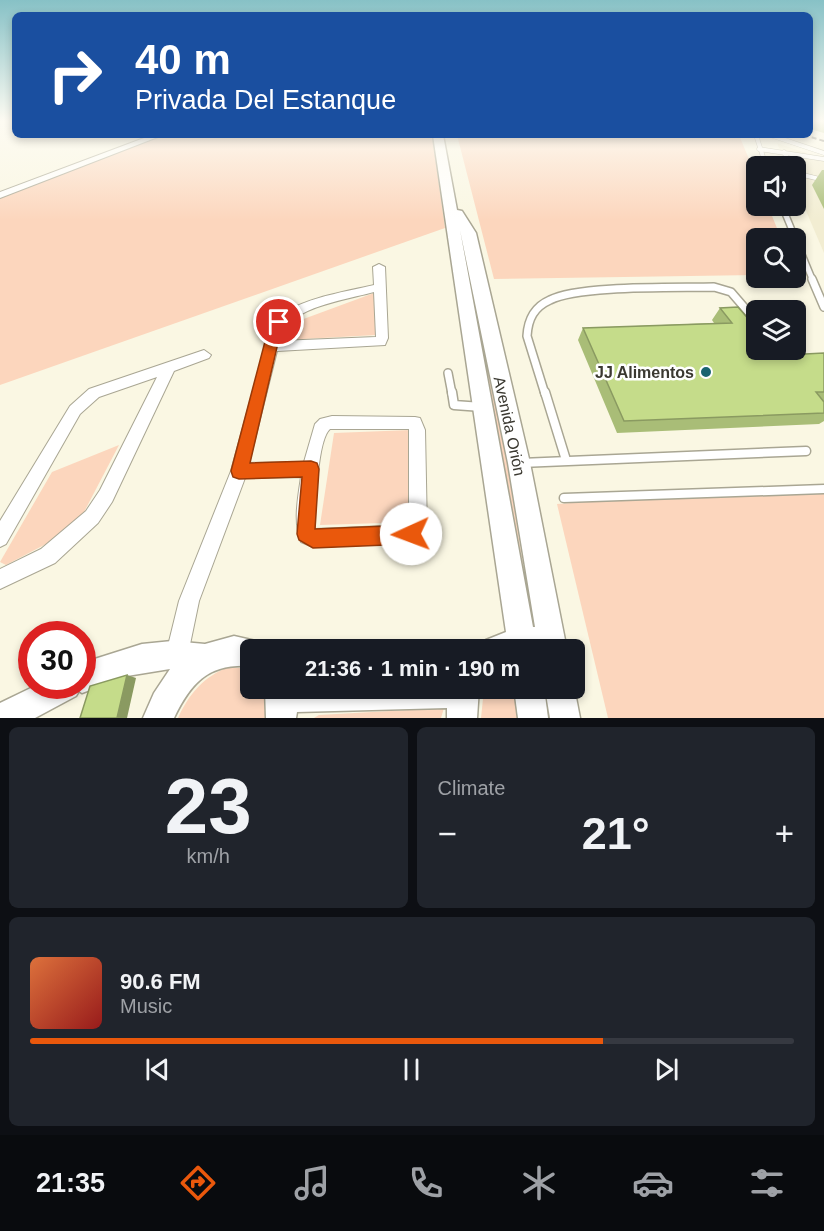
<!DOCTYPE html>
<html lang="en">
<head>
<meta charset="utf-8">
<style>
	:root { --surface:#171b24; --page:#20242c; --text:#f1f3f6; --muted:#9ea1a6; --line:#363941; --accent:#ea580c }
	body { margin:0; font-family:Helvetica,sans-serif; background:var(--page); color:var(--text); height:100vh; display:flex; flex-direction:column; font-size:22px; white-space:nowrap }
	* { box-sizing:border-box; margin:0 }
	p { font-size:20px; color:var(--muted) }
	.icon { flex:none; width:33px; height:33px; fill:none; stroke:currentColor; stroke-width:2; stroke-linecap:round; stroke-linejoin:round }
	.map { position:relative; height:718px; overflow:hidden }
	.side { display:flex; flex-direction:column; gap:9px; padding:9px; background:#0d0f14; flex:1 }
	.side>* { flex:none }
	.hud { position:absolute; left:12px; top:12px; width:801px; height:126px; border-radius:9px; box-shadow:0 3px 9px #0003; background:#1a4fa0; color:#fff; overflow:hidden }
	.controls { position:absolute; left:746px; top:156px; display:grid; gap:12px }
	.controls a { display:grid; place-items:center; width:60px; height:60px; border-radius:9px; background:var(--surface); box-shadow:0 3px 9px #0003; font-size:30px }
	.speed { position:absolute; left:18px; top:621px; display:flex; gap:12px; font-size:30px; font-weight:700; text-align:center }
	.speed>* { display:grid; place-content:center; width:78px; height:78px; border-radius:50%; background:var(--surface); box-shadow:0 3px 9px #0003; line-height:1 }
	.speed .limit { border:9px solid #d22; background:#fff; color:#111 }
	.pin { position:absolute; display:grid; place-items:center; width:51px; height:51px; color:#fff; margin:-26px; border:3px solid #fff; border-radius:50%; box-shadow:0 2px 6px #0007 }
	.me { position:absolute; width:66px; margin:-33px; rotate:268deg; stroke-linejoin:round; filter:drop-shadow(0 0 4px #0008) }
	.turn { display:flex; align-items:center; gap:21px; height:126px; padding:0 24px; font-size:27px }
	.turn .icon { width:78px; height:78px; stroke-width:2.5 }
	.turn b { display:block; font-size:42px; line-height:51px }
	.big { font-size:45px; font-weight:700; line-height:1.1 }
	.side .widget { flex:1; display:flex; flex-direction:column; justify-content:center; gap:9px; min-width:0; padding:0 21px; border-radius:9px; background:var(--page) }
	.side .dial { align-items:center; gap:0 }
	.dial b { font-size:78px; line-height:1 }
	.song { display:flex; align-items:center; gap:18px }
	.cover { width:72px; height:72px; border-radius:9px; background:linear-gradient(135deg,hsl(20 70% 55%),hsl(0 70% 35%)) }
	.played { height:6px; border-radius:3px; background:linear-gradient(90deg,var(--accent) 75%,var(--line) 75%) }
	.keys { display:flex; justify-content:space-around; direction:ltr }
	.heat { display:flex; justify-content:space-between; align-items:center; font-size:33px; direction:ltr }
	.side .tiles { flex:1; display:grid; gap:9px; grid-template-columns:1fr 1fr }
	.widget:last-child { grid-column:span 2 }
	.trip { position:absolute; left:240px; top:639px; width:345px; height:60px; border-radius:9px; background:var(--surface); box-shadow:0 3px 9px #0003; font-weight:700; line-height:60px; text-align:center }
	.menu { display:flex; height:96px; justify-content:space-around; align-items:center; background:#090b0e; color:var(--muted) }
	.menu .icon { width:42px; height:42px }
	.menu .on { color:var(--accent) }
	.menu b { font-size:27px; color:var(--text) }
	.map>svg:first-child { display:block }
	.built { fill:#f2edd2 }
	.green { fill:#fcd6bd }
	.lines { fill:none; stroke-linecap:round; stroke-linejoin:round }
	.service-far3-casing { stroke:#a9a693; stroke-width:5 }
	.service-far2-casing { stroke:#a9a693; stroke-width:8 }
	.service-far1-casing { stroke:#a9a693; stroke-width:10 }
	.service-casing { stroke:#a9a693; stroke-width:11 }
	.minor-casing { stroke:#a9a693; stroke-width:2 }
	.tertiary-casing { stroke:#a9a693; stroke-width:3 }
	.service-far3 { stroke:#fff; stroke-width:4 }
	.service-far2 { stroke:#fff; stroke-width:5 }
	.service-far1 { stroke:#fff; stroke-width:7 }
	.service { stroke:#fff; stroke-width:8 }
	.minor { fill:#fff; fill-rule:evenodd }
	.tertiary { fill:#fff; fill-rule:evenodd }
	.rail { stroke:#5c5a50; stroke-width:2; stroke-dasharray:5 3; stroke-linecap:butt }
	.wall { fill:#a9bd77 }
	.shaded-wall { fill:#8a9a61 }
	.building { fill:#c5dc8a; stroke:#8a9a61; stroke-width:1.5 }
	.route { fill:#ea580c; stroke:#983908; stroke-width:1.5 }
	.poi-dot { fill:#196470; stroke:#fff; stroke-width:2 }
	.labels { text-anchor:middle; stroke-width:5; stroke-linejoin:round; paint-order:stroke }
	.poi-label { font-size:16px; font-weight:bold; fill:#3b3931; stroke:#fff; text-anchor:end }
	.street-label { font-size:16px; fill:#3b3931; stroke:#fff }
</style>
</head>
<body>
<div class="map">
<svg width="824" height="718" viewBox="0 0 824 718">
	<rect width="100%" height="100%" fill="#faf7e3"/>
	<!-- built -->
	<polygon class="built" points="777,143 824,159 824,253 795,185 795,166 787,166"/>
	<!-- green -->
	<g class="green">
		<polygon points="166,135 432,135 445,228 0,385 0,194"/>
		<polygon points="457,135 739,135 756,176 756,206 768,206 781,238 756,238 756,275 494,279"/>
		<polygon points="459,230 464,232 498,403 533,629"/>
		<polygon points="374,293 376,335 286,340 290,324"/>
		<polygon points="411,430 414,522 320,525 334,433"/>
		<polygon points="119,445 83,514 46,544 6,565 0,562 52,472"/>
		<polygon points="824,485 824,718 608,718 557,504"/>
		<path d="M229,667L250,669V688L270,689L275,718H178C189,694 204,676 229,667Z"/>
		<polygon points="484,689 521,689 526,718 481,718"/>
		<polygon points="444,708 441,718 314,718 319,715"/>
	</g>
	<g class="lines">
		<!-- service-far3 casing -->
		<g class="service-far3-casing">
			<g id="service-far3">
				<polyline points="756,135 766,166"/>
				<polyline points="770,135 824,153"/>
				<polyline points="759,149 824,159"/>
				<polyline points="784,152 791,166"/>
				<polyline points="795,173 824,180"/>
			</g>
		</g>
		<!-- service-far2 casing -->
		<g class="service-far2-casing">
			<polyline id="service-far2" points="782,206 813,281"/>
		</g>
		<!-- service-far1 casing -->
		<g class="service-far1-casing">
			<g id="service-far1">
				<polyline points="812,279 824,307"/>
				<polyline points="448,373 452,394"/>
				<path d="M545,394L527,336C528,319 534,307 550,300C578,285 677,288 714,287L731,292L756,321"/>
			</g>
		</g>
		<!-- service casing -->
		<g class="service-casing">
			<g id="service">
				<polyline points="452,392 454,405 482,407"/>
				<polyline points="545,392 566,460"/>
				<polyline points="521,463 806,451"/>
				<polyline points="564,498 824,489"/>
			</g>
		</g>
		<!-- minor casing -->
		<g class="minor-casing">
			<g id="minor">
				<polygon points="152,135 163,135 0,198 0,192"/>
				<path d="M379,264L385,267L388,338L385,345L277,351L249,463L304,462L315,424L320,419L332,416L415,417L420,418L425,430L427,531L424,537L411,543L313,547L301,542C293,523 298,497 301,477L245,478L199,601L188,654L185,662L177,665L169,662L166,654L179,601L231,471L271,325C288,300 345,292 374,285L373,267ZM374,292L376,337L279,341L283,327C306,305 344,300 374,292ZM330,429H409V525L315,529C315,510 317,440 330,429Z"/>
				<polygon points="204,350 211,355 209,358 174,371 112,502 98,523 55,563 0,589 0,569 41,549 86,511 100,490 157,377 99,397 80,414 6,544 0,547 0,521 70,406 89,389"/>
			</g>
		</g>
		<!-- tertiary casing -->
		<g class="tertiary-casing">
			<g id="tertiary">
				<path d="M433,135H443L457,210L462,211L476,233L530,463L567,650H482L486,640L506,632ZM460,230L508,463L535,627H533Z"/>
				<path d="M234,636L260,642L263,650H250V666C209,664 192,681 174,718H143L154,693L170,669L127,676L82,693L79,691L76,696L35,718H0V703L35,686H82V663L142,644L172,641L205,644Z"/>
				<polygon points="265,688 479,688 477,718 447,718 447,708 297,712 296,718 266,718"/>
				<polygon points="514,688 544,688 548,718 518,718"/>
				<polygon points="545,688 574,687 580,718 550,718"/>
			</g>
		</g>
		<!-- service-far3 -->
		<use href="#service-far3" class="service-far3"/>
		<!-- service-far2 -->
		<use href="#service-far2" class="service-far2"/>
		<!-- service-far1 -->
		<use href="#service-far1" class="service-far1"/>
		<!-- service -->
		<use href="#service" class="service"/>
		<!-- minor -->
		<use href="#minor" class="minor"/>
		<!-- tertiary -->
		<use href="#tertiary" class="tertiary"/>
		<!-- rail -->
		<polyline class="rail" points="804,135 824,141"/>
	</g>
	<!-- wall -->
	<g class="wall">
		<polygon points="810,120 824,120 824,133 810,129"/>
		<polygon points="822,170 824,170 824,209 812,185"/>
		<polygon points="720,308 751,322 786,355 824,353 824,421 819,424 617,433 578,340 583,328 714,323 712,320"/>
	</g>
	<!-- shaded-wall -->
	<polygon class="shaded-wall" points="127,675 136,678 127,718 117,718"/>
	<!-- building -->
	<g class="building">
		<polygon points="738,307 751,322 756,322 756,350 781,350 786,355 824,353 824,392 816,392 824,402 824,413 624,421 583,328 732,323 720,308"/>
		<polygon points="127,675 117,718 80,718 90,686"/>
	</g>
	<!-- sky -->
	<linearGradient id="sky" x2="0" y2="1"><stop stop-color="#87c1c6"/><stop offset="0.55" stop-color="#fdfbf2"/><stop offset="1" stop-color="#fdfbf2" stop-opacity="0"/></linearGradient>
	<rect width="824" height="220" fill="url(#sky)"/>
	<!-- route -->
	<polygon class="route" points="279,318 285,322 281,330 250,463 311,461 317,463 319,469 315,529 411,525 418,528 420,534 418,541 411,544 313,548 299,540 297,534 302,477 239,479 233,477 231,471 268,330 274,319"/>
	<!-- markers -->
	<circle class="poi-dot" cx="706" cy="372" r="6"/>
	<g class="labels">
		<!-- poi labels -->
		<g class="poi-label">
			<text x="694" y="378">JJ Alimentos</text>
		</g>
		<!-- street labels -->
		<g class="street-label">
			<text transform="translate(510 426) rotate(78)" y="6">Avenida Orión</text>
		</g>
	</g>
</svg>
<div class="controls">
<a><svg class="icon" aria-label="sound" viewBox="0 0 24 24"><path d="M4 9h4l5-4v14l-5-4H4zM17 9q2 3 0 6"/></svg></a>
<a><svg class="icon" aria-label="search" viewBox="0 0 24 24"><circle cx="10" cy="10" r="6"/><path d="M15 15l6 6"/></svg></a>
<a><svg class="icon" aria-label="layers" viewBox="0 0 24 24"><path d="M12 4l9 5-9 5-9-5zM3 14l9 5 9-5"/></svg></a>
</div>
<div class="speed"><div class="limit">30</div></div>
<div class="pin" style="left:279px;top:322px;background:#d93025"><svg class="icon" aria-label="arrive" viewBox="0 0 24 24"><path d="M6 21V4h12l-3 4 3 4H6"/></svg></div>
<svg class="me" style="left:411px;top:534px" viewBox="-20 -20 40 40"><circle r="19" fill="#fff"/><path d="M0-13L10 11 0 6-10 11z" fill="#ea580c"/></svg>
<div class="trip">21:36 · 1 min · 190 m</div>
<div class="hud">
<div class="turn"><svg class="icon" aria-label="right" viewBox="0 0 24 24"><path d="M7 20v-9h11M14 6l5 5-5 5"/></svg><div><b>40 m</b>Privada Del Estanque</div></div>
</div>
</div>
<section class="side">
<div class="tiles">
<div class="widget dial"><b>23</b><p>km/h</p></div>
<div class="widget"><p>Climate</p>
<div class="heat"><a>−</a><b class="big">21°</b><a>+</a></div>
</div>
<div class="widget">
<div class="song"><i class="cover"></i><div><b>90.6 FM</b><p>Music</p></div></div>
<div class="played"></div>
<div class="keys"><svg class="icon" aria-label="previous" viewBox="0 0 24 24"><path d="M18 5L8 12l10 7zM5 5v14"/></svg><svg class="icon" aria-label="pause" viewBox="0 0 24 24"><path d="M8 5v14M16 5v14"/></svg><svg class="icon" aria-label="next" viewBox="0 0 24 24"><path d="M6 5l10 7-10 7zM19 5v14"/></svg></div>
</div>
</div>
</section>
<nav class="menu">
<b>21:35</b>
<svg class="icon on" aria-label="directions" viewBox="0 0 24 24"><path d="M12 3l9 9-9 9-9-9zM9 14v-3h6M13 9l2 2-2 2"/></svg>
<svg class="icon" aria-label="music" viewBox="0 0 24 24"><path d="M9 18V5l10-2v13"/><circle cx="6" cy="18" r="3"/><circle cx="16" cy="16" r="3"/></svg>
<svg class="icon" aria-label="phone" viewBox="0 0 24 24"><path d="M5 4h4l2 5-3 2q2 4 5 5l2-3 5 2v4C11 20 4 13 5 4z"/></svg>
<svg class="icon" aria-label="climate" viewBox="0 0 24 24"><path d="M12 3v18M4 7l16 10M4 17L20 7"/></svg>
<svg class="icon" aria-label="car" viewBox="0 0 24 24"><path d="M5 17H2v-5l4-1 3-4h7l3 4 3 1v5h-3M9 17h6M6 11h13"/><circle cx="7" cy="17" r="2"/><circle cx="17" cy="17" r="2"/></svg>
<svg class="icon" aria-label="filters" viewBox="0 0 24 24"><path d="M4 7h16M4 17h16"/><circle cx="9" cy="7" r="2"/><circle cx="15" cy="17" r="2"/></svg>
</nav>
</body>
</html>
